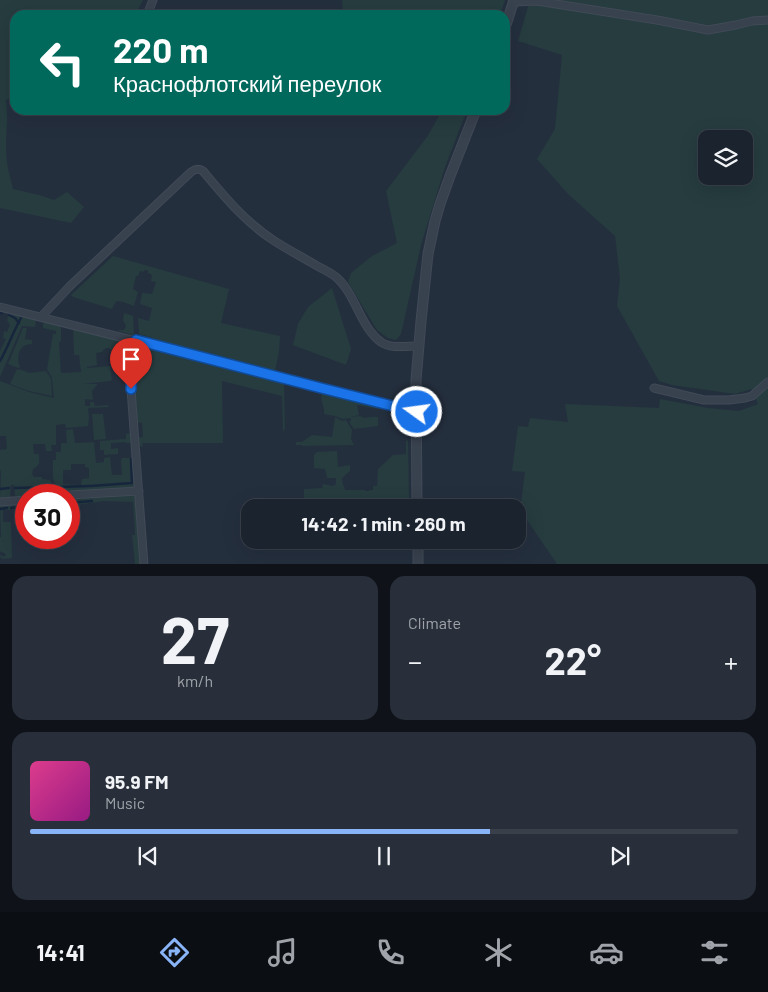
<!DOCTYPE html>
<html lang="en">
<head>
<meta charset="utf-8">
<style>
	:root { --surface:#1b232e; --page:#282f3a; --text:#f1f3f6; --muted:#a0a4aa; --line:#39404a; --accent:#8ab4f8 }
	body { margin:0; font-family:Barlow,sans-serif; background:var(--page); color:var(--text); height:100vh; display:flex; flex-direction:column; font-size:19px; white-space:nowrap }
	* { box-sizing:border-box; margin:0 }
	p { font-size:16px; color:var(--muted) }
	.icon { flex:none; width:28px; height:28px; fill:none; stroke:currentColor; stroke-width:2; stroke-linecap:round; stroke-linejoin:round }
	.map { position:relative; height:564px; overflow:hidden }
	.details { display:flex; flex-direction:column; gap:12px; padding:12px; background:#0f1319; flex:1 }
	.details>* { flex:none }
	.banner { position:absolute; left:10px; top:10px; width:500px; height:105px; border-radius:15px; box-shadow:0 5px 20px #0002,0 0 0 1px var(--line); background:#00695c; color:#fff; overflow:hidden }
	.controls { position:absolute; left:698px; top:130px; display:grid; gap:10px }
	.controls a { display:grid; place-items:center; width:55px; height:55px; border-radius:10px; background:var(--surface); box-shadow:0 5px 20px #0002,0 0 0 1px var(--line); font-size:25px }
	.speed { position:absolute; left:15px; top:484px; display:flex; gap:10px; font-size:25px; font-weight:700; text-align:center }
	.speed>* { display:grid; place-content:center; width:65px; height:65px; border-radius:50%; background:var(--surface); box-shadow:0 5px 20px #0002,0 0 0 1px var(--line); line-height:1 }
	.speed .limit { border:8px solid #d22; background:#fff; color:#111 }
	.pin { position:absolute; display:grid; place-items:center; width:42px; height:42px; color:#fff; margin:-51px -21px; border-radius:50% 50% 50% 0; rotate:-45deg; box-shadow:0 0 5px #0007 }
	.pin .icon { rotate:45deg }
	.me { position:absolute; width:55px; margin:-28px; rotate:284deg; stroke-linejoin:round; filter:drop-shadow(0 0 4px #0008) }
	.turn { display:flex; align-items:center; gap:18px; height:105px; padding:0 20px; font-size:22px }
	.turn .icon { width:65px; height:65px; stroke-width:2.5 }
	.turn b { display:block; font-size:35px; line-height:42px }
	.big { font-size:38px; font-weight:700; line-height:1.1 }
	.details .tile { flex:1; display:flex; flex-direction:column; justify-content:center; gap:8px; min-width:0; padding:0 18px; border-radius:15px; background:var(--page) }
	.details .dial { align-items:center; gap:0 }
	.dial b { font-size:65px; line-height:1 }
	.song { display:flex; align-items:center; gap:15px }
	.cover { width:60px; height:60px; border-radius:8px; background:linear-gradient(135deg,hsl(330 70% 55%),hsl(310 70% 35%)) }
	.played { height:5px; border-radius:2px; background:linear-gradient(90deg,var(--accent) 65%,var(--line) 65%) }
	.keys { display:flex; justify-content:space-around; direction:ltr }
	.heat { display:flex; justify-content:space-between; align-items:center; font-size:28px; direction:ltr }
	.details .tiles { flex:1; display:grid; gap:12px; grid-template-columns:1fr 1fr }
	.tile:last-child { grid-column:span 2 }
	.trip { position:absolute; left:241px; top:499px; width:285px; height:50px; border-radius:15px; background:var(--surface); box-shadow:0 5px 20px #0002,0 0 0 1px var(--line); font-weight:700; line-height:50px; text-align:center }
	.tabs { display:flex; height:80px; justify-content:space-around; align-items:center; background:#0b0e12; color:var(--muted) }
	.tabs .icon { width:35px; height:35px }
	.tabs .selected { color:var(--accent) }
	.tabs b { font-size:22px; color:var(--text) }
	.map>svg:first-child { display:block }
	.green { fill:#263c3f; fill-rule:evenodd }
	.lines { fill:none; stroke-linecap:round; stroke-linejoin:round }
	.stream { stroke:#17263c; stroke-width:2.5 }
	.minor-casing { stroke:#414a57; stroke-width:9 }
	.tertiary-casing { stroke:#414a57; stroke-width:11 }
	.minor { stroke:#38414e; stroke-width:7 }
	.tertiary { stroke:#38414e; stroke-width:9 }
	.route-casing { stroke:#114b97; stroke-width:12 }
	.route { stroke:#1a73e8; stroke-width:9 }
</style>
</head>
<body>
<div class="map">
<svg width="768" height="565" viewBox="0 0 768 565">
	<rect width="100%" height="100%" fill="#242f3e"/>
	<!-- green -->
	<g class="green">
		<path d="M0,0H143L135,15H15V95L6,100C9,120 4,141 7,162C8,171 11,180 13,189L39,195L54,200L67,192L84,207L71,223L0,208Z"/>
		<polygon points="342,0 505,0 500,15 343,15"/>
		<path d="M530,0H768V564H557L520,510L525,472L512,471L518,426L528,427L530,418L568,422L565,404L659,408L660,399L708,408L739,411L758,404L752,389L735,394L672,385L659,381L617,306L620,279L615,236L568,194L537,159L555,129L562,55L518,41ZM706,139H744V176H706Z"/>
		<polygon points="434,110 467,110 445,167 421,245 401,334 396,340 388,338 377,330 348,282 351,273 372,256 397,243 386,191 427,137 439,116"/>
		<polygon points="113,256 229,289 221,323 280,336 279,351 275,371 182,349 150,337 139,334 138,318 149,321 152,308 140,304 142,293 152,294 156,282 151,281 152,275 148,273 148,270 145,270 143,272 140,271 138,276 136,276 133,289 138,292 134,306 123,302 117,301 115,303 112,309 73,297 71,295"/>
		<polygon points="332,288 351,349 346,365 293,345 298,324 308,307"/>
		<polygon points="9,313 34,319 36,321 35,327 22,326 0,377 0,351 6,339 3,338 4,331 7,332 10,325 7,320"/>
		<polygon points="124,313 133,316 134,334 132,335 119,331 119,330 124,330 126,326 123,320"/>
		<path d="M45,322L61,325V341L59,342L61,373L81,372L79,355H74L73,328L126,341C132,346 130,355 130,363L128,365L116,364L115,352H112C111,348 108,347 104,349L102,352L96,353L97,365L87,367V368L110,366L112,380L110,381L84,384H97V385L92,391L93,400L85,399V406H90V402H94L95,406L108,405L109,407L88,408L89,418L88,426L66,428L65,424L56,425V445H51L52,451H46L45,444H33L34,454H39C39,462 41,465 33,469L32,474L34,477H42V479L50,480C52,483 53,490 51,493L45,495H26V496L18,497L15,495L14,485H11L10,497L0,498L1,472L0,469V450L7,449L6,436H0V381L29,392L54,398L52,378L47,369L53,334H56V331L43,328V324Z"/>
		<path d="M23,328H27L25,339L32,340V344C19,344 16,356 20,367L18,368L8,364Z"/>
		<polygon points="142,349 150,349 283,381 284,384 285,429 283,432 282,396 222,381 223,443 142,443 143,447 138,445 138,438 143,437 142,423 136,422 134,389 135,360 138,352"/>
		<polygon points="17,369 22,370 29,373 46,371 51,379 52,396 29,391 10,384"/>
		<path d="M322,392L378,405V409L357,405L359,415L351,417L360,416L364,418L371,417H378V426L354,429L349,422L351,421V418L343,419L335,416L324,414C325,406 319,400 322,392Z"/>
		<polygon points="92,414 103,414 106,439 94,440"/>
		<polygon points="335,417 342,421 346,420 352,430 351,439 354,445 302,446 302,445 296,445 296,442 302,442 312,435 332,437"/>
		<path d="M73,429L75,443L94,442L96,463L104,462V458L110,457L112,475H122L121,461L122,458H134L135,486L130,489L60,494L58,493L53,478V460H56V452H61V443H67L66,430ZM71,464H85V467L89,468V478L82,479L81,485L63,484V470H71Z"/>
		<polygon points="131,433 131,441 130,443 126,443 126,442 111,443 111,449 118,448 118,454 104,455 104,450 100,450 100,441 126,439 126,434"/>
		<polygon points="408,440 409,499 304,500 304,489 322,488 323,484 333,486 336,484 336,478 327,478 325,469 314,468 314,455 317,452 337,451 338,467 350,465 350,471 342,478 343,485 344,486 345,490 365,490 365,491 369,491 370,490 373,490 373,486 377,486 378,469 393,455 406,454 406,441"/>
		<polygon points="133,495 136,497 142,564 135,564 132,535 135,535 133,502 104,501 69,506 69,498"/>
		<polygon points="26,503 26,509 3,510 3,522 11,522 12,558 3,559 0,557 0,555 4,557 6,554 0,551 0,537 1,537 0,505"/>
	</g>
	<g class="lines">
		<!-- stream -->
		<g class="stream">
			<polyline points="0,313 2,313"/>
			<polyline points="9,315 15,318 19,323"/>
			<path d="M0,361C8,347 13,332 21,318"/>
			<polyline points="91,486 132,483 131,459"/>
			<polyline points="56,487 90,486"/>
			<polyline points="15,488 51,487"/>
			<polyline points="0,489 9,488"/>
			<polyline points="69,503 92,501"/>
			<polyline points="21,507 26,507"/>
			<polyline points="11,508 19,507"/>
			<polyline points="0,509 7,508"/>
		</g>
		<!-- minor casing -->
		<g class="minor-casing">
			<g id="minor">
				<polyline points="514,2 537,1 657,20 708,30 736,25 752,21 768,20"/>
				<polyline points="147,15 153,0"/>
				<polyline points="22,111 26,110"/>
				<polyline points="0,307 288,379 321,389 417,412"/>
				<path d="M41,317L70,286L191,172C195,169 198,168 203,171C224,196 245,222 273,240C288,250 304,258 319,267C325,270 331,273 336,277C356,294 360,327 381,342C390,349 407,346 418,346"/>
				<polyline points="136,340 133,353 131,389 144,565"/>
				<polyline points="654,388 704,400 729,400 745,398 752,396 768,382"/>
				<polyline points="69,495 139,491"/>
				<polyline points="0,502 26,500"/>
			</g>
		</g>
		<!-- tertiary casing -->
		<g class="tertiary-casing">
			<g id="tertiary">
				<polyline points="505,28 514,0"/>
				<polyline points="417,508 416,380 421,321 428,254 435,221 440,204 450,176 476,110"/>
				<polyline points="418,540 418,565"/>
			</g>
		</g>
		<!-- minor -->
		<use href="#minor" class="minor"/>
		<!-- tertiary -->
		<use href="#tertiary" class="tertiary"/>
	</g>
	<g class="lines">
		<!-- route casing -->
		<g class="route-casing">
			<polyline id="route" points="131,389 133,353 136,340 321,388 417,412"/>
		</g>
		<!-- route -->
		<use href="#route" class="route"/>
	</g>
</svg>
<div class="controls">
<a><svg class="icon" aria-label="layers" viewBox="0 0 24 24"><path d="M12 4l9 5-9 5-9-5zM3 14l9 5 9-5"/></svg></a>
</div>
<div class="speed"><div class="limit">30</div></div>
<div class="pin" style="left:131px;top:389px;background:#d93025"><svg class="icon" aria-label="arrive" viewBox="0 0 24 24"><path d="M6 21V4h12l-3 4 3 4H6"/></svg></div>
<svg class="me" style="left:417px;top:412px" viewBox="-20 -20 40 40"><circle r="17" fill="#1a73e8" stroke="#fff" stroke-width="3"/><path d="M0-11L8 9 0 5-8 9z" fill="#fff"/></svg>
<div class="trip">14:42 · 1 min · 260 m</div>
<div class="banner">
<div class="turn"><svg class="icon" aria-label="left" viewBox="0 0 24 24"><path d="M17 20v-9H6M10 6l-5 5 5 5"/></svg><div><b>220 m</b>Краснофлотский переулок</div></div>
</div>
</div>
<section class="details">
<div class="tiles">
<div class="tile dial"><b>27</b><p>km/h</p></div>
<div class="tile"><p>Climate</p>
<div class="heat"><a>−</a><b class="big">22°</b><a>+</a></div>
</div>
<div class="tile">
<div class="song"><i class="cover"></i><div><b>95.9 FM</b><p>Music</p></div></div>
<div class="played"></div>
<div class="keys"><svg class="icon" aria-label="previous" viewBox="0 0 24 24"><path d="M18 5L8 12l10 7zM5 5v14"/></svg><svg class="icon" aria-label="pause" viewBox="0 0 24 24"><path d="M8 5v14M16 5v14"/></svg><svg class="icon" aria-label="next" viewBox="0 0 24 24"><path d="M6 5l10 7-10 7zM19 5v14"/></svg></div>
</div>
</div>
</section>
<nav class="tabs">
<b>14:41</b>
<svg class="icon selected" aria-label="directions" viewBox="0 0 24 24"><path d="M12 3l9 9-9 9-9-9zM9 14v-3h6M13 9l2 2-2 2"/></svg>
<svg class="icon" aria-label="music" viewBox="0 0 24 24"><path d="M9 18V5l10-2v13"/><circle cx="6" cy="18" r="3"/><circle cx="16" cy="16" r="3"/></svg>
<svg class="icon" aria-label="phone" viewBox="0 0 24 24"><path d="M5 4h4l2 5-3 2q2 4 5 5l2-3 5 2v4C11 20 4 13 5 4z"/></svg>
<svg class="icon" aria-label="climate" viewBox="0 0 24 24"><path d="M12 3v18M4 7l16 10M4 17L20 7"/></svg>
<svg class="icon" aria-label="car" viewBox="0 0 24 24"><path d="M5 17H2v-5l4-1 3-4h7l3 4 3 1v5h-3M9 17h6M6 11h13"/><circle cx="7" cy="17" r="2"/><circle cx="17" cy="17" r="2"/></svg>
<svg class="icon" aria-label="filters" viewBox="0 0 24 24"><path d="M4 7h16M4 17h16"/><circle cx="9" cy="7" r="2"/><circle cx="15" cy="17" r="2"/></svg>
</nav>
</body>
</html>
